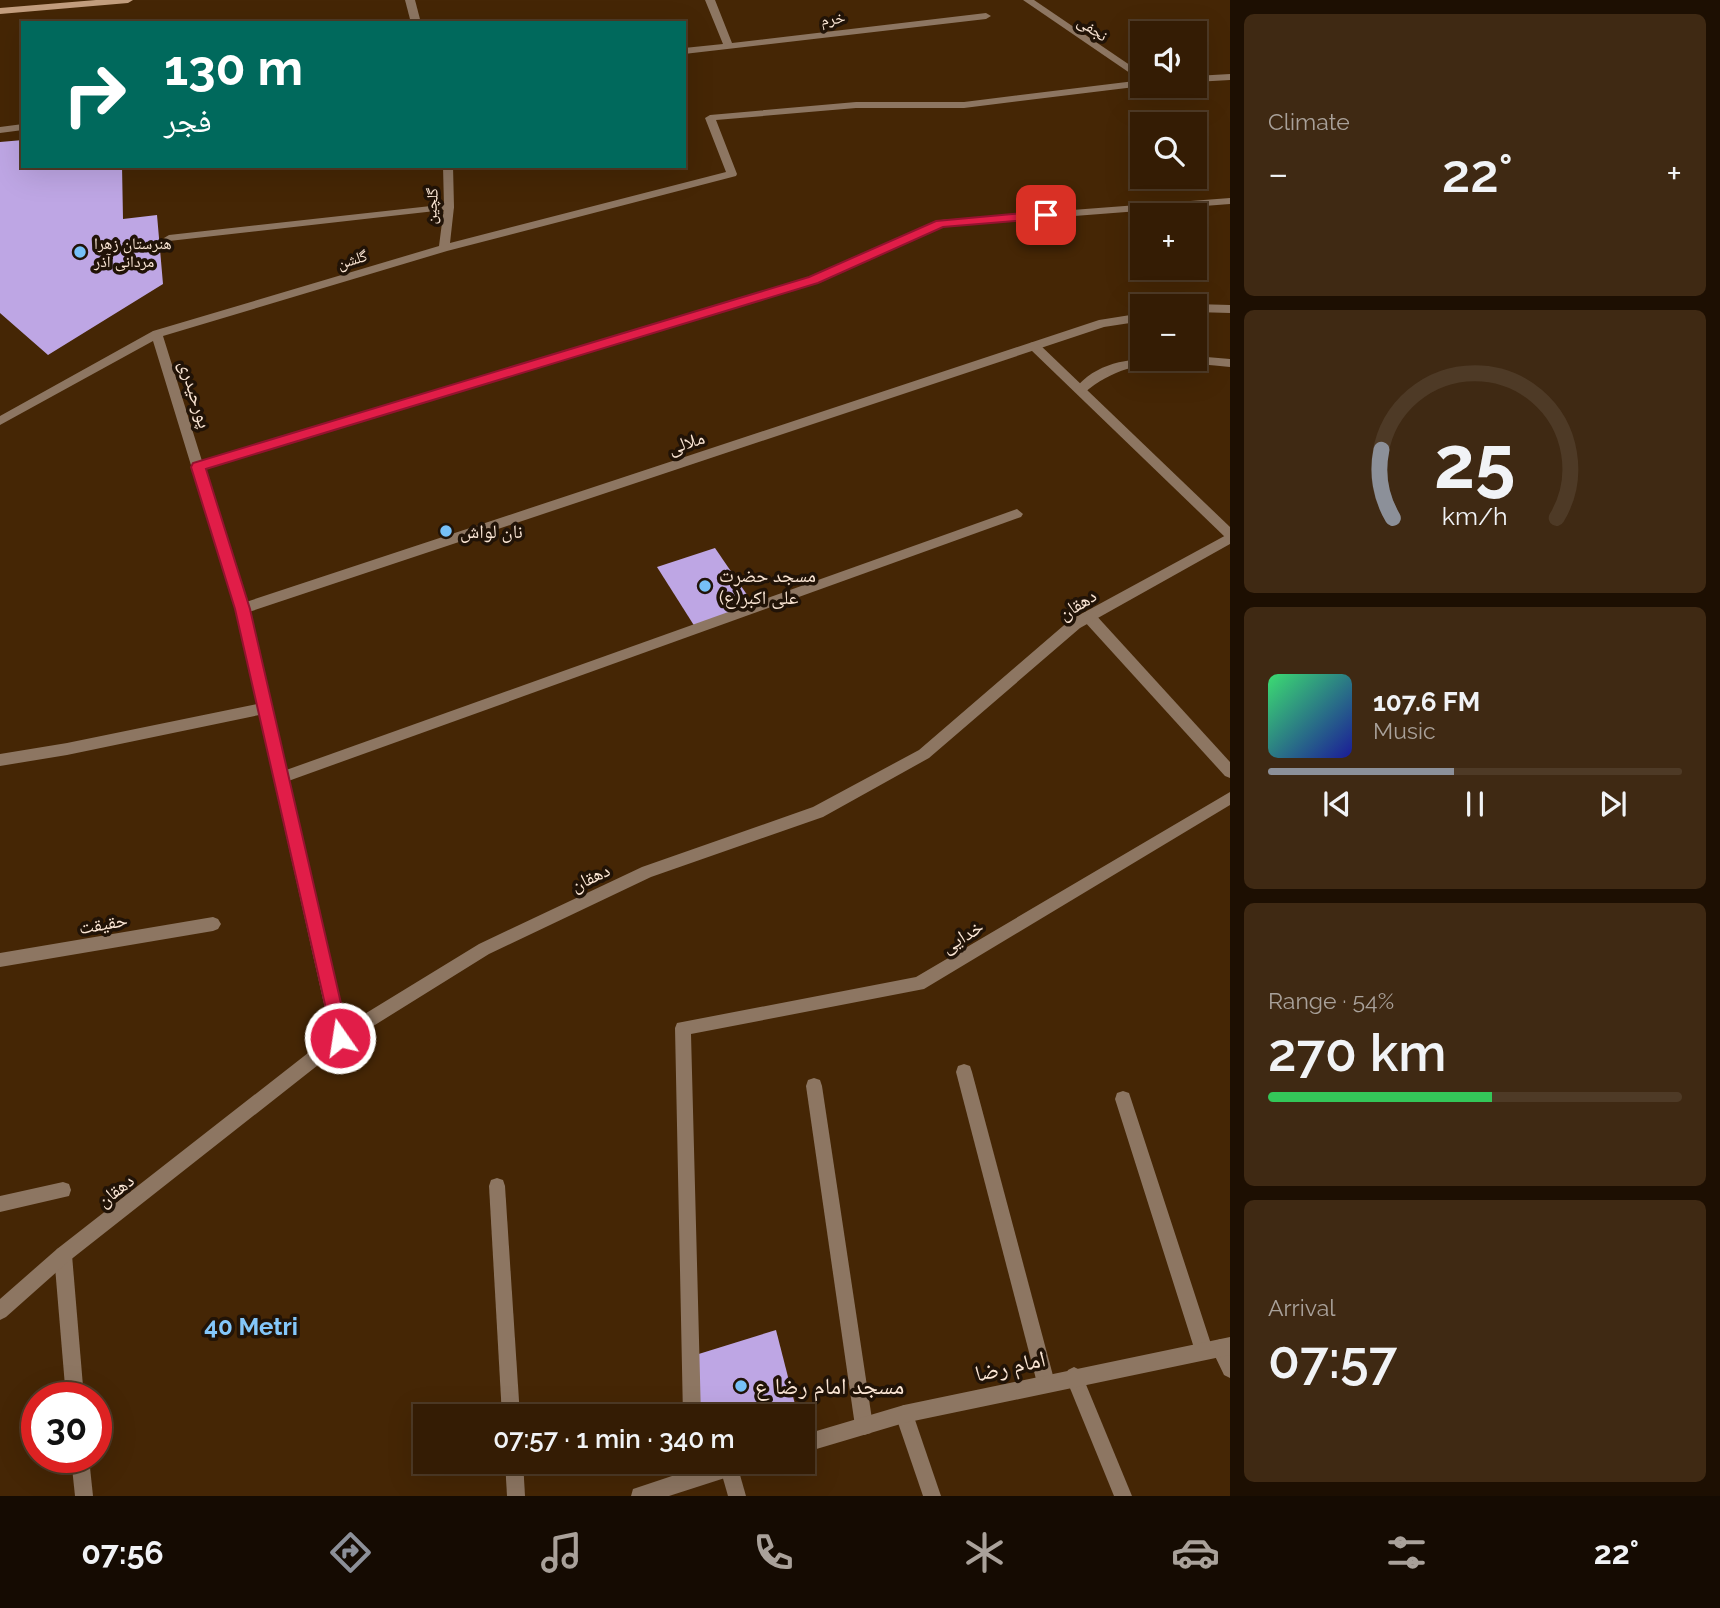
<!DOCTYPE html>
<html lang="en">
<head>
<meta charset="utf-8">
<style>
	:root { --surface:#341c04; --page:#3f2913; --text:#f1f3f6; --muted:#a9a19a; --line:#4e3a26; --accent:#8c9099 }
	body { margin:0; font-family:Raleway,"Noto Naskh Arabic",sans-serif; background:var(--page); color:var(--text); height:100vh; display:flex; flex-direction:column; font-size:26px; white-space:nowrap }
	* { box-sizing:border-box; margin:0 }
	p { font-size:23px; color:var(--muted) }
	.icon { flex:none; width:38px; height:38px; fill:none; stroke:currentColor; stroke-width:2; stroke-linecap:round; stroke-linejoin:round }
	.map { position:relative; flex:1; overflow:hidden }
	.details { display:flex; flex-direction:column; gap:14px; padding:14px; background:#1d0f02; width:490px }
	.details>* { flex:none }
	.top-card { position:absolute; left:21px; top:21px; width:665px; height:147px; border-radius:0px; box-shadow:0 7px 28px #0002,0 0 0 2px var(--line); background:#00695c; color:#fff; overflow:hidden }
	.buttons { position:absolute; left:1130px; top:21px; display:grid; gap:14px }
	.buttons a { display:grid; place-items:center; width:77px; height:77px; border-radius:0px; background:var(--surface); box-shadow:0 7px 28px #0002,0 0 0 2px var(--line); font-size:35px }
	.speed { position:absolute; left:21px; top:1382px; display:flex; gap:14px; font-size:35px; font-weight:700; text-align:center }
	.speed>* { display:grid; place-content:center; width:91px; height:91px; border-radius:50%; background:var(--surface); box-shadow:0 7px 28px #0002,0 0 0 2px var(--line); line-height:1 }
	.speed .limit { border:10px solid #d22; background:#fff; color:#111 }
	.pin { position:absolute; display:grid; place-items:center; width:60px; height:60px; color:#fff; margin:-30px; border-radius:14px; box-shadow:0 4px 10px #0006 }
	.me { position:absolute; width:77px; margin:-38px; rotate:347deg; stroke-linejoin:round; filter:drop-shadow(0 0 5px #0008) }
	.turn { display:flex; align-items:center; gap:24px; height:147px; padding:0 28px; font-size:32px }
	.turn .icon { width:91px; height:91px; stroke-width:2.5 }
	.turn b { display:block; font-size:49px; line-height:60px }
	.big { font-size:52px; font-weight:600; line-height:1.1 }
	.details .tile { flex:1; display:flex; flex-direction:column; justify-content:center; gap:10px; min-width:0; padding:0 24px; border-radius:10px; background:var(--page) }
	.details .dial { align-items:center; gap:0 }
	.dial svg { height:182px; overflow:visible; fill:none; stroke:var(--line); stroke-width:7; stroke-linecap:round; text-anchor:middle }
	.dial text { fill:var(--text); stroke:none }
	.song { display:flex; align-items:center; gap:21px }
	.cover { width:84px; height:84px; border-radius:10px; background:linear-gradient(135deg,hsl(140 70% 55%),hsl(240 70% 35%)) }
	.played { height:7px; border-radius:4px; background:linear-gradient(90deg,var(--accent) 45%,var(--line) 45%) }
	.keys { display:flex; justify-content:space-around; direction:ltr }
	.heat { display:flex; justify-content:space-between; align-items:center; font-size:38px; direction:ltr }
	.charge { height:10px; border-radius:5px; background:linear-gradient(90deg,#34c759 54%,var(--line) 0) }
	.trip { position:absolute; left:413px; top:1404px; width:402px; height:70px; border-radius:0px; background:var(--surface); box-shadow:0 7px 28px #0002,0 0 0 2px var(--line); font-weight:600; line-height:70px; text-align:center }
	.tab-bar { display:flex; height:112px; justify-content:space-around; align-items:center; background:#150b02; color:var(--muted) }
	.tab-bar .icon { width:49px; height:49px }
	.tab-bar .on { color:var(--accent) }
	.tab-bar b { font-size:32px; color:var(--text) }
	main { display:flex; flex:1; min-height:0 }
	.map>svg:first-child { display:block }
	.building { fill:#bea6e4 }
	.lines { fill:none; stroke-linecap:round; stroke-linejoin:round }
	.service { fill:#8d7662; fill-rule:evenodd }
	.minor { fill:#8d7662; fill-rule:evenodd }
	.tertiary { fill:#8d7662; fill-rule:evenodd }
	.secondary { fill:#c39e7e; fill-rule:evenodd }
	.route { fill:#e11d48; stroke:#92132f; stroke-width:2 }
	.poi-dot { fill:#76c0f7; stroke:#211307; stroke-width:2.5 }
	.labels { text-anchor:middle; stroke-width:7; stroke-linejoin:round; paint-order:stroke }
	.far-street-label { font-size:16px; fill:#fbe6d5; stroke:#211307 }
	.far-poi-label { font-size:16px; fill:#fbe6d5; stroke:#211307; text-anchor:start }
	.street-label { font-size:19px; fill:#fbe6d5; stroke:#211307 }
	.poi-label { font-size:19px; fill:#fbe6d5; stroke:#211307; text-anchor:start }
	.near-street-label { font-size:23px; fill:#fbe6d5; stroke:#211307 }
	.near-poi-label { font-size:23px; fill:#fbe6d5; stroke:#211307; text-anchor:start }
	.near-neighbourhood-label { font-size:24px; font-weight:bold; fill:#84c7fa; stroke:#211307 }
</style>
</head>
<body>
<main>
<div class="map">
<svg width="1230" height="1496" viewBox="0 0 1230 1496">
	<rect width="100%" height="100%" fill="#452605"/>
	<!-- building -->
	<g class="building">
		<polygon points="23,140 23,166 122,166 123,219 157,215 163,284 48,355 0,313 0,142"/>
		<polygon points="715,548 754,605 695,627 657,567"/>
		<polygon points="776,1330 798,1416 695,1416 689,1357"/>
	</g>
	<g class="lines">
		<!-- service -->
		<g class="service">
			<polygon points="23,124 23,130 0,133 0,127"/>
			<polygon points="449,204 454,207 453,209 169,241 164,238 169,235"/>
			<polygon points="1034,342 1038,343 1230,527 1230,540 1226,538 1030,349 1030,343"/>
			<polygon points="1017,509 1023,514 1021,517 280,784 275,782 273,778 275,774"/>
			<polygon points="1089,612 1094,613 1230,762 1230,778 1225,776 1084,621 1082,617 1084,613"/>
			<polygon points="213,917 218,919 221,924 218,929 213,931 0,967 0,953"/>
			<polygon points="964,1064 970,1066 972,1072 1055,1383 1052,1389 1046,1392 1040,1389 1037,1383 956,1072 958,1066"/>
			<polygon points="814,1078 820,1080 822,1086 873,1426 871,1433 864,1435 857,1433 855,1426 806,1086 808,1080"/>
			<polygon points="1123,1091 1129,1093 1131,1099 1212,1347 1214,1342 1220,1339 1226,1342 1230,1349 1230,1378 1224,1375 1213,1352 1210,1357 1204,1360 1198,1357 1195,1351 1115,1099 1117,1093"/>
			<polygon points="497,1178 503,1180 505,1186 520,1416 502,1416 489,1186 491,1180"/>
			<polygon points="63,1182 69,1184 71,1190 69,1196 0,1212 0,1196"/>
			<polygon points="63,1246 69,1249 72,1255 84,1398 66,1398 54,1255 57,1249"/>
			<polygon points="1074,1367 1080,1370 1132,1496 1114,1496 1065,1376 1068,1370"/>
			<polygon points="904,1405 910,1408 913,1414 941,1496 923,1496 895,1414 898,1408"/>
			<polygon points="71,1458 89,1458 93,1496 75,1496"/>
			<polygon points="505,1461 523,1461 525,1496 507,1496"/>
			<polygon points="722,1461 736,1461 746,1496 728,1496 720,1468"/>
		</g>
		<!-- minor -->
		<g class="minor">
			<polygon points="405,0 415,0 421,23 411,23"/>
			<polygon points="705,0 715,0 732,43 986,13 991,16 986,19 684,54 684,48 723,44"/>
			<polygon points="1143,80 1143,86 964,108 856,108 716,120 737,174 736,176 447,251 163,336 202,461 809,277 941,220 1230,198 1230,204 943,226 817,283 205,469 246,602 1099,320 1143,313 1143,321 1104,327 249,612 345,1026 479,944 642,867 813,807 919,750 1070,620 1230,533 1230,544 1080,628 929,758 823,817 651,877 489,954 346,1043 69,1261 6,1317 0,1320 0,1299 57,1249 331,1035 259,715 67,755 0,766 0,754 67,743 257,704 235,609 153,341 0,425 0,416 153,331 439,246 444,207 443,166 453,166 454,207 450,243 726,172 705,118 710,115 856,102 964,102"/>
			<polygon points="1195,304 1230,305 1230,313 1195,312 1195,306 1191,306"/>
			<path d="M1195,356L1230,359V367C1175,362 1129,355 1084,393L1080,394L1074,390C1104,352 1153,359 1195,359Z"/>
			<polygon points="1230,792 1230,805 924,989 691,1034 701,1416 683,1416 675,1028 677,1023 916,977"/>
			<polygon points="1230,1337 1230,1355 904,1423 803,1453 803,1435 904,1405"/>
			<polygon points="684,1461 702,1461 703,1467 719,1461 758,1461 756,1468 669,1496 631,1496 633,1489 684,1472"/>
		</g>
		<!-- tertiary -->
		<g class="tertiary">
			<polygon points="1023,0 1034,0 1143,74 1143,82"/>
			<polygon points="1230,74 1230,80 1195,82 1195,76"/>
		</g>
		<!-- secondary -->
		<polygon class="secondary" points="96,0 133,0 128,3 0,14 0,8"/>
	</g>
	<!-- route -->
	<polygon class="route" points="1046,211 1050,212 1050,218 943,227 818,283 206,469 250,609 349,1038 347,1044 340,1047 334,1044 235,609 191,467 193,463 809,277 936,221"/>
	<!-- markers -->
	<g class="poi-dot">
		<circle cx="80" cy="252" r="7"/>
		<circle cx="446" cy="531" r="7"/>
		<circle cx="705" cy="586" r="7"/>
		<circle cx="741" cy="1386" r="7"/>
	</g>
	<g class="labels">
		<!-- far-street labels -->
		<g class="far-street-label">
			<text transform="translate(833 18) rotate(-7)" y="6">خرم</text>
			<text transform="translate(1093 28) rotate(34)" y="6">نجفی</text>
			<text transform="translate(431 206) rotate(-87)" y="6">گلچین</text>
			<text transform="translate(352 259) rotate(-17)" y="6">گلشن</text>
		</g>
		<!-- far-poi labels -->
		<g class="far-poi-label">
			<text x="94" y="249">هنرستان زهرا<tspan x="94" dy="18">مردانی آذر</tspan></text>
		</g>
		<!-- street labels -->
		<g class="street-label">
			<text transform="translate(196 394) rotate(73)" y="7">پورحیدری</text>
			<text transform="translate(686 442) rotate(-18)" y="7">ملالی</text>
			<text transform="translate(1077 604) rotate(-32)" y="7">دهقان</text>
			<text transform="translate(590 877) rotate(-25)" y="7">دهقان</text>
			<text transform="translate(103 923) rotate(-10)" y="7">حقیقت</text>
			<text transform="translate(962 936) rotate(-31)" y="7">خدایی</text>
			<text transform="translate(115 1190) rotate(-38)" y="7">دهقان</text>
		</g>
		<!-- poi labels -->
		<g class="poi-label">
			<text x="460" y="538">نان لواش</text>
			<text x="719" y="582">مسجد حضرت<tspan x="719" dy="22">علی اکبر(ع)</tspan></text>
		</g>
		<!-- near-street labels -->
		<g class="near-street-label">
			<text transform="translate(1010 1366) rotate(-13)" y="8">امام رضا</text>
		</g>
		<!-- near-poi labels -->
		<g class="near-poi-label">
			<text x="755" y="1394">مسجد امام رضا ع</text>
		</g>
		<!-- near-neighbourhood labels -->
		<g class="near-neighbourhood-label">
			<text x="251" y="1335">40 Metri</text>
		</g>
	</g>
</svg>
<div class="buttons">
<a><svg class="icon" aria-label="sound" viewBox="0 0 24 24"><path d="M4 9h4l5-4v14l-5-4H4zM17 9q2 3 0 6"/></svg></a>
<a><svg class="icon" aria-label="search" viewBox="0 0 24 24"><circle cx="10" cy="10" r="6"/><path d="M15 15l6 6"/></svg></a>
<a>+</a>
<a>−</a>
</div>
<div class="speed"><div class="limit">30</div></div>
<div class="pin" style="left:1046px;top:215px;background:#d93025"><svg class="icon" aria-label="arrive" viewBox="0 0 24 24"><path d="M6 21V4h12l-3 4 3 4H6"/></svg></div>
<svg class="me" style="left:340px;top:1038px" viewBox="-20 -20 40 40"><circle r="17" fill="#e11d48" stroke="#fff" stroke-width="3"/><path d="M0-11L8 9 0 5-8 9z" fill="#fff"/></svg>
<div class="trip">07:57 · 1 min · 340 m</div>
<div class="top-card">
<div class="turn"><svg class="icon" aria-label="right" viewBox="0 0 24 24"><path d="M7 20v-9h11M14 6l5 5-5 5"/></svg><div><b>130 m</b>فجر</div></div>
</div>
</div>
<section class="details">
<div class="tile"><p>Climate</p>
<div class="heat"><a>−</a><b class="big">22°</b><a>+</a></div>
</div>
<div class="tile dial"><svg viewBox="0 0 100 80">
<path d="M14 69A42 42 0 1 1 86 69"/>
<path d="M14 69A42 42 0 0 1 9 39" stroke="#8c9099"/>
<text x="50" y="56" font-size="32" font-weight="700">25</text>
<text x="50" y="72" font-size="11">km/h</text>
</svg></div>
<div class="tile">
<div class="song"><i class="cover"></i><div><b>107.6 FM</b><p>Music</p></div></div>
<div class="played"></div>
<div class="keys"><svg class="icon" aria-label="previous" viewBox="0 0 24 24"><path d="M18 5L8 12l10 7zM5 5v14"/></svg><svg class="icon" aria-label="pause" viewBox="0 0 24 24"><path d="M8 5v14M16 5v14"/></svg><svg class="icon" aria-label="next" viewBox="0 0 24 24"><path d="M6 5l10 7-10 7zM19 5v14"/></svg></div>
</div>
<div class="tile"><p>Range · 54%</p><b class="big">270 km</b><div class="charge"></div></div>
<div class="tile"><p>Arrival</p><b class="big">07:57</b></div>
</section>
</main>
<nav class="tab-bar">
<b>07:56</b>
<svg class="icon on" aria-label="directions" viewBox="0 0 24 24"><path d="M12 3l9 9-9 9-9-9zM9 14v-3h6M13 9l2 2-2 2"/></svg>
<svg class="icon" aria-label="music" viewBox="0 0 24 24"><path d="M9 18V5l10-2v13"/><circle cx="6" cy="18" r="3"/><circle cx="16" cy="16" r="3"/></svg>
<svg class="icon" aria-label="phone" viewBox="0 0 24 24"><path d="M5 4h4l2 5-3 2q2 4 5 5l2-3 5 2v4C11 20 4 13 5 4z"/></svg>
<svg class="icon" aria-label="climate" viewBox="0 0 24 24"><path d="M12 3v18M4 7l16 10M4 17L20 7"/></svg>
<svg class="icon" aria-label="car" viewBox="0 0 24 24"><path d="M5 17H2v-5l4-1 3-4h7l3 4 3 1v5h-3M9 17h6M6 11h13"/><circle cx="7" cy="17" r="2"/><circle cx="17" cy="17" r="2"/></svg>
<svg class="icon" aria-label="filters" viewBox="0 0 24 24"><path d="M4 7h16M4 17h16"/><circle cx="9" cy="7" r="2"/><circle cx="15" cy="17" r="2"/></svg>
<b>22°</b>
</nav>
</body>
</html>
